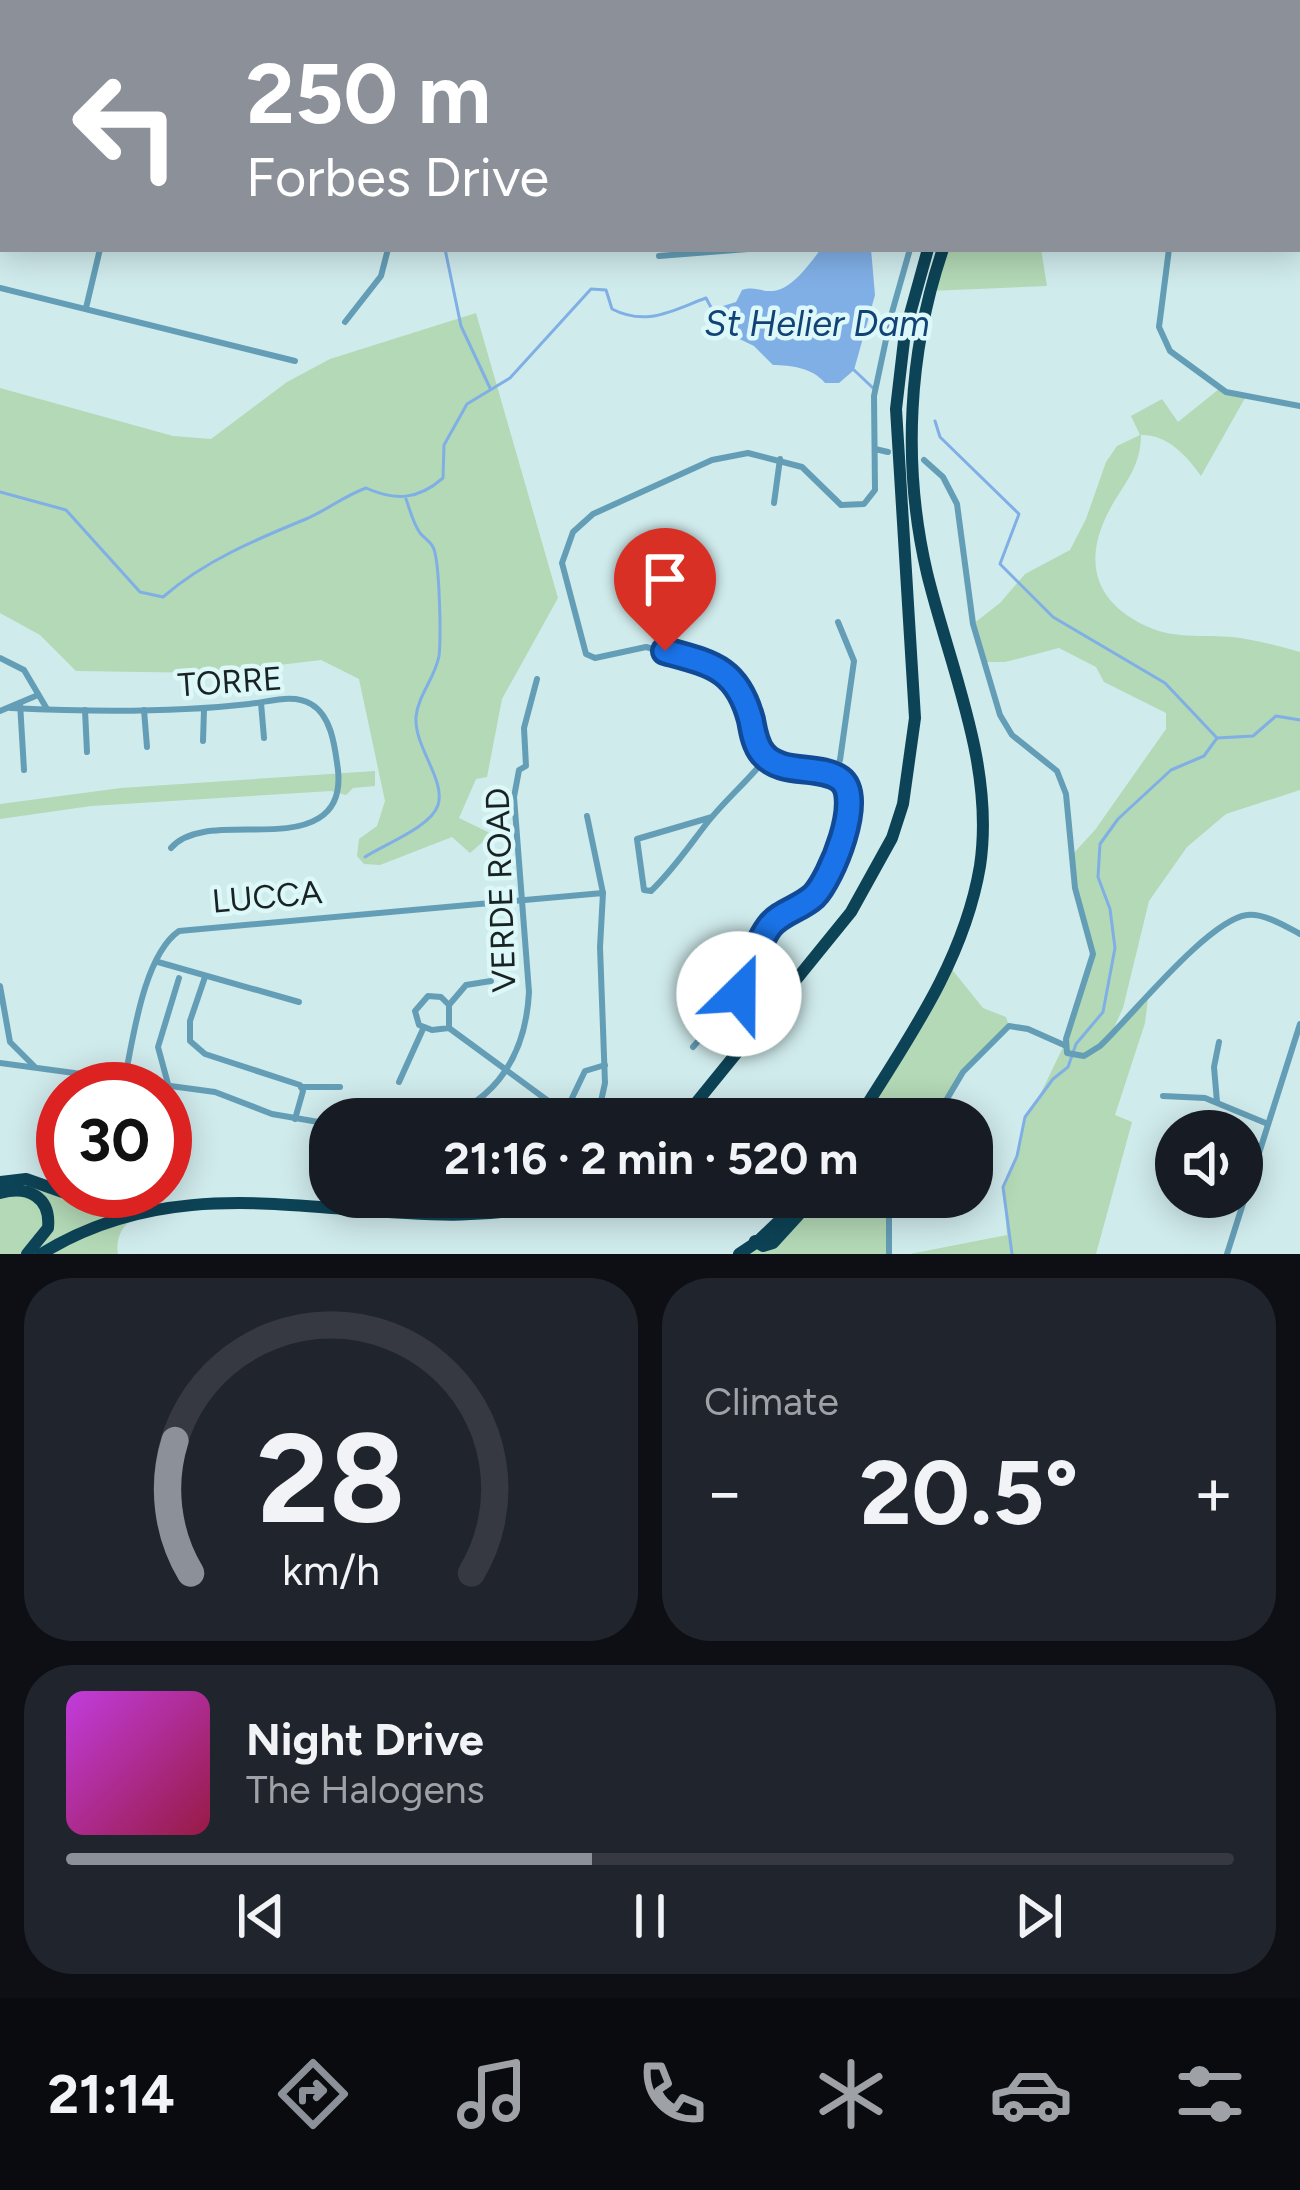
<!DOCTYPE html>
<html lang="en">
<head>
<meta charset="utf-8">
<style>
	:root { --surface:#171b24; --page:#20242c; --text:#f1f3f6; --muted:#9ea1a6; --line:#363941; --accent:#8c9099 }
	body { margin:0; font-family:Figtree,sans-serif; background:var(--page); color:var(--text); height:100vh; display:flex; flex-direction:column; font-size:45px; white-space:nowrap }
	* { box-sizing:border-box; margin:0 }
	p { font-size:39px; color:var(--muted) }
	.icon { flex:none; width:66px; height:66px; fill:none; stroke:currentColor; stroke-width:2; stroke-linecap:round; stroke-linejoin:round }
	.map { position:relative; height:1254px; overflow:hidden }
	.panel { display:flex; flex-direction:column; gap:24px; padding:24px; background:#0d0f14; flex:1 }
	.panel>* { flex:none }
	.banner { position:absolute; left:0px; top:0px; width:1302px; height:252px; box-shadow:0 6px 30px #0003; background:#8c9099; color:#fff; overflow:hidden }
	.buttons { position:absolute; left:1155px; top:1110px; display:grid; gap:24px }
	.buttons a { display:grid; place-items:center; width:108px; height:108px; border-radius:50%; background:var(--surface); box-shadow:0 6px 30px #0003; font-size:60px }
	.speed { position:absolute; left:36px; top:1062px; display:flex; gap:24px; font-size:60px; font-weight:700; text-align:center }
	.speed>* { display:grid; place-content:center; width:156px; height:156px; border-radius:50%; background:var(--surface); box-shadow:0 6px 30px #0003; line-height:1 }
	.speed .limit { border:18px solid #d22; background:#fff; color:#111 }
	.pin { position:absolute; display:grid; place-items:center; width:102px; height:102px; color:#fff; margin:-123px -51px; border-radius:50% 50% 50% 0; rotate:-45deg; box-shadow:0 0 12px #0007 }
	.pin .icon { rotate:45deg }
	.me { position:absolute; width:132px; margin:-66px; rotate:23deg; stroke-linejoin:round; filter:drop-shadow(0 0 9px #0008) }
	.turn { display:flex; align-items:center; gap:42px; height:252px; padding:0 48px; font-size:54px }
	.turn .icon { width:156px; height:156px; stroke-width:2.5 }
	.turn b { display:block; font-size:84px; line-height:102px }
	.big { font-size:90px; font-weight:700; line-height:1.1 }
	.panel .widget { flex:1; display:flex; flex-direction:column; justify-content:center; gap:18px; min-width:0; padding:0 42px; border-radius:48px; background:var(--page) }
	.panel .dial { align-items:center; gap:0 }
	.dial svg { height:312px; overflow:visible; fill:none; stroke:var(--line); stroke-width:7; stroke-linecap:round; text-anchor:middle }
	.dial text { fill:var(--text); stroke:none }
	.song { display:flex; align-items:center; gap:36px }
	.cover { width:144px; height:144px; border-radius:18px; background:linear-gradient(135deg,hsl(290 70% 55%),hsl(340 70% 35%)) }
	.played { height:12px; border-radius:6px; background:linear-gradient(90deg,var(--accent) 45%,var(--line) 45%) }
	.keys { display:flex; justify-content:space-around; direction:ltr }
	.heat { display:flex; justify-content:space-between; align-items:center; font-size:66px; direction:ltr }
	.panel .tiles { flex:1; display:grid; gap:24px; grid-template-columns:1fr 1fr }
	.widget:last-child { grid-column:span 2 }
	.trip { position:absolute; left:309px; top:1098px; width:684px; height:120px; border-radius:48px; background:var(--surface); box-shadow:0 6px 30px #0003; font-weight:700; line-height:120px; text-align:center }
	.menu { display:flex; height:192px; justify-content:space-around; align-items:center; background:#090b0e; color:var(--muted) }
	.menu .icon { width:84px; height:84px }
	.menu .current { color:var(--accent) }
	.menu b { font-size:54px; color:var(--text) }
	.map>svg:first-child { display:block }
	.green { fill:#b3d9b6 }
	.water { fill:#80afe6 }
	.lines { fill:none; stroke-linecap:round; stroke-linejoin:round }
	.stream { stroke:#80afe6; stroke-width:3 }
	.minor { stroke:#649eb6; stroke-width:6 }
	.motorway { stroke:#0d4356; stroke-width:12 }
	.route-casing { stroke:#114b97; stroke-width:30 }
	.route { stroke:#1a73e8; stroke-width:21 }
	.labels { text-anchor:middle; stroke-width:9; stroke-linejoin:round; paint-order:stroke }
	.street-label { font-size:33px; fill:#192324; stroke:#ddf8f9 }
	.water-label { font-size:36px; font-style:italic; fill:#134376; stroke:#ddf8f9 }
</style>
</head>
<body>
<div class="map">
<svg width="1300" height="1254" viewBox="0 0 1300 1254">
	<rect width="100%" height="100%" fill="#d0ebec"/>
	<!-- green -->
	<g class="green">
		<polygon points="943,249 1041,249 1047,286 930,291"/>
		<polygon points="476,313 558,598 502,699 487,777 476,779 459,818 492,834 470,853 452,837 380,865 364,864 357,856 359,839 377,826 385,801 359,679 321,660 211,673 76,671 40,635 0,613 0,388 173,436 211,439 287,382 330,359"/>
		<path d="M1219,389L1245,398L1201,476C1187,456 1167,434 1141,435C1141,471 1119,488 1105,519C1082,570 1101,608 1153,629C1180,640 1217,633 1246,639C1264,642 1282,647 1300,652V790L1226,814L1187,847L1149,901L1123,1008L1112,1032L1148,999L1145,1023L1115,1115L1132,1122L1096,1254H910L1007,1235L1003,1187L1017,1156L1025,1117L1040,1095L1064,1045L1093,962L1071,856L1095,830L1166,729V713L1104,682L1096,667L1059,648L1005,662H983L973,624L1000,603L1025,574L1070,550L1086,519L1106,462L1117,446L1140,435L1131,416L1162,399L1178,422Z"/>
		<polygon points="375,771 375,786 353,788 346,795 331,791 91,806 0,819 0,804 121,788"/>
		<polygon points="950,967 983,1008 1006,1017 1009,1026 963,1072 935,1119 858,1119"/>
		<path d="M14,1179L71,1196L154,1207C133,1216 114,1228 118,1254H0V1182Z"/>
		<polygon points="804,1197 889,1197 889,1254 739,1254"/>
	</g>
	<!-- water -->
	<path class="water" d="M821,249H871L875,295L854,370L839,383H825C813,368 791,365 773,365L754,346L723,331L708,314L710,310L736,302L742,290C755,286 761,292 773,291C793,289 810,263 821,249Z"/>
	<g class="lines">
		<!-- stream -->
		<g class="stream">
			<polyline points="242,0 281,3"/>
			<polyline points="924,3 925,0"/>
			<polyline points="445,249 461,326 490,388"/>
			<polyline points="854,370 873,388"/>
			<polyline points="935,421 940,437 1019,514 1000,564 1053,617 1165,683 1217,738 1253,736 1276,716 1300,720"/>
			<path d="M0,492L66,510L140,592L163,597C204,561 257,539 306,519C327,510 344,496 366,488C395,501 418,500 443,478L444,445L467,404L510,378L591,289L606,290L612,309C647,327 673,310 706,298L713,311"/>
			<path d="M365,857C385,844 431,827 438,805C446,780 414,747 416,717C418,695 435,678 439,656C441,639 440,560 433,547C430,541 424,538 420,533C413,523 410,510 406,499"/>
			<polyline points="1012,1254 1003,1187 1017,1156 1025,1117 1053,1079 1068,1067 1076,1044 1103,1012 1115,948 1110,909 1098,877 1100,844 1118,819 1171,770 1204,756 1217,738"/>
		</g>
		<!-- minor -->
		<g class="minor">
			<polyline points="561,0 564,3"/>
			<polyline points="1148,0 1150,3"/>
			<polyline points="25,3 28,0"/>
			<polyline points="760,3 762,0"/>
			<polyline points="992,3 993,0"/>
			<polyline points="1299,30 1300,30"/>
			<polyline points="0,32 3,29"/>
			<polyline points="0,81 3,81"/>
			<polyline points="1299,199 1300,200"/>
			<polyline points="1169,249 1159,327 1170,351 1226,392 1300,406"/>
			<polyline points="659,256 748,249"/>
			<polyline points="0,288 295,361"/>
			<polyline points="86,308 100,249"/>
			<polyline points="345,322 381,276 388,249"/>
			<polyline points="875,449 888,452"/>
			<path d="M924,460L943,477L957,504L973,624L1000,715L1012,735L1057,771L1066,794L1075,888L1093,954L1066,1039L1067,1053L1084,1056L1100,1046C1131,1017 1208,920 1247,915C1264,913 1285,926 1300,934"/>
			<polyline points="774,503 780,459"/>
			<polyline points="0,658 24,670 47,709"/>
			<polyline points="20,703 24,770"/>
			<polyline points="261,703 264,738"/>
			<path d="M11,708C90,712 170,713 249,704C269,702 293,693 311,704C332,716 335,748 338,770C340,789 337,807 319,818C280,843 200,814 171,848"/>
			<polyline points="85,710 87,752"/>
			<polyline points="144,710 147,747"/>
			<polyline points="0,711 38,695"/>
			<polyline points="203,741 204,710"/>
			<polyline points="833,776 840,760 854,661 838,622"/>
			<polyline points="587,816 603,893"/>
			<path d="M712,817L637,839L644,890L651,891C673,870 689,846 707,823C725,800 748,781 766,758"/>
			<polyline points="158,962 299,1002"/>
			<polyline points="205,977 190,1021 190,1041 205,1054 300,1085 303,1091 295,1119"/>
			<polyline points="0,986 10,1042 34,1066"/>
			<polygon points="428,996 441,997 449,1005 449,1028 432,1030 419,1025 415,1011"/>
			<polyline points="449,1005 466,985 491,981"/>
			<polyline points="449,1028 566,1114"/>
			<path d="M693,1047L739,994L772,923L808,901L825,882L849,812V790C830,763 789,774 764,755L739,688L717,667L646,647L595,658L586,654L562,563L573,532L593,514L712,460L748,453L802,467L841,505L864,504L875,490L874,396L891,316L910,249"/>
			<polyline points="0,1063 215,1092 272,1114 330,1124"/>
			<path d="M125,1078C133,1038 144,955 179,931L603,893L600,947L605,1083L598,1115"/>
			<polyline points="399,1082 423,1029"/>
			<polyline points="168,1084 158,1047 179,978"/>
			<polyline points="301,1087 340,1087"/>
			<polyline points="1163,1096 1205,1098 1268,1124"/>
			<polyline points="1217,1102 1214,1067 1219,1042"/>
			<path d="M439,1119C498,1101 526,1052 529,992L514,797L519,770L526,766L524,728L537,679"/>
			<polyline points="562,1119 585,1071 605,1065"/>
			<polyline points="935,1119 963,1072 1009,1026 1028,1029 1064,1045"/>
			<polyline points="889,1254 889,1197"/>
			<polyline points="1227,1254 1300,1024"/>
		</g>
		<!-- motorway -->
		<g class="motorway">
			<polyline points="1023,3 1024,0"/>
			<polyline points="1037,3 1039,0"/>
			<polyline points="683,1119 851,912 892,838 903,804 915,718 896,409 905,332 928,249"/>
			<path d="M858,1119C908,1039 964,961 980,866C995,766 950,668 927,573C902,466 908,352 943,249"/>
			<polyline points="0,1182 26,1179 91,1202 150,1207"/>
			<path d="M0,1193C28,1185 51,1197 48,1228L27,1254"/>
			<polyline points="755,1241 763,1246 773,1243 815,1197"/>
			<path d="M41,1254C217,1145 397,1254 578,1197"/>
			<polyline points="739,1254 757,1242 804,1197"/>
		</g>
	</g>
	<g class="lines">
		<!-- route casing -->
		<g class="route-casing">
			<path id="route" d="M665,651C712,664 737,668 751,720C753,731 755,745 763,754C781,776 819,764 840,779C865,797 831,879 814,896C800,909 780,912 769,927C755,946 751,973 739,994"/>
		</g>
		<!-- route -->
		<use href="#route" class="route"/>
	</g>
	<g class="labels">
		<!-- street labels -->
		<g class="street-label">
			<text transform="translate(230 681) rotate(-4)" y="12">TORRE</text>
			<text transform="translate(500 890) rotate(-92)" y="12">VERDE ROAD</text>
			<text transform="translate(267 896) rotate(-5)" y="12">LUCCA</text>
		</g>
		<!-- water labels -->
		<g class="water-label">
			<text x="817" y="336">St Helier Dam</text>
		</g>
	</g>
</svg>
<div class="buttons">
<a><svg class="icon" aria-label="sound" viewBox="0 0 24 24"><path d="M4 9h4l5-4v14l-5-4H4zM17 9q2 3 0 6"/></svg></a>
</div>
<div class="speed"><div class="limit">30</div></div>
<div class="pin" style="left:665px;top:651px;background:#d93025"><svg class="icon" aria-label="arrive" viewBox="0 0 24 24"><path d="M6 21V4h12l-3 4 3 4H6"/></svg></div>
<svg class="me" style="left:739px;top:994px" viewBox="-20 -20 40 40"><circle r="19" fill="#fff"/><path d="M0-13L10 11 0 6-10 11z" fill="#1a73e8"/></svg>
<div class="trip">21:16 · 2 min · 520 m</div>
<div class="banner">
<div class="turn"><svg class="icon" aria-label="left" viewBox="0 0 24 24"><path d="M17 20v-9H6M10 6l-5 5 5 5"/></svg><div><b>250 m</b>Forbes Drive</div></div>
</div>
</div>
<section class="panel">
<div class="tiles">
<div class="widget dial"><svg viewBox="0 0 100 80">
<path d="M14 69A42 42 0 1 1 86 69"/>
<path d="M14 69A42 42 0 0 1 10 35" stroke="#8c9099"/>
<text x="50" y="56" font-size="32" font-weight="700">28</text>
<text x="50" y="72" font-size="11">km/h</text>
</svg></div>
<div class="widget"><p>Climate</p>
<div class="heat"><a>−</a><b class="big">20.5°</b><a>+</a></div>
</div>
<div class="widget">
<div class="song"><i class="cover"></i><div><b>Night Drive</b><p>The Halogens</p></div></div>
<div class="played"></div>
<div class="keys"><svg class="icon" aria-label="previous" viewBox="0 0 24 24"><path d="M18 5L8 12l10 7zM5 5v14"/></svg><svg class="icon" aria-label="pause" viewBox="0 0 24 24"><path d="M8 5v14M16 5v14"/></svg><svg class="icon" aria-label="next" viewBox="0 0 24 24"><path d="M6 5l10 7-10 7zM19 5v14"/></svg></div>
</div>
</div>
</section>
<nav class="menu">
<b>21:14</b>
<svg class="icon current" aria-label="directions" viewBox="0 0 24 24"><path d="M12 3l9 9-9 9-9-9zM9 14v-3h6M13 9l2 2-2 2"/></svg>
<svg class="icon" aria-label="music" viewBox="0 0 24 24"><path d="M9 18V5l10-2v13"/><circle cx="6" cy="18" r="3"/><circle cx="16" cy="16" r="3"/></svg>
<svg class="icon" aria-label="phone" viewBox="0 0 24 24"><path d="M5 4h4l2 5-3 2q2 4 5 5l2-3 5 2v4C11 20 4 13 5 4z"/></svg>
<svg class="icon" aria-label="climate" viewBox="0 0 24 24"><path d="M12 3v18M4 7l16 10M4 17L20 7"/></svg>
<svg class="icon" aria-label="car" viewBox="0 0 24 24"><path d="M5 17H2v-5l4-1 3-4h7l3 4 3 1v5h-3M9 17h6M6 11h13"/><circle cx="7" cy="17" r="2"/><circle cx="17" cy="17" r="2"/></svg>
<svg class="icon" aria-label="filters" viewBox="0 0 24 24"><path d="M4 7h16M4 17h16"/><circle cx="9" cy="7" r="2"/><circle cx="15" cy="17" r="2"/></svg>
</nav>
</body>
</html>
